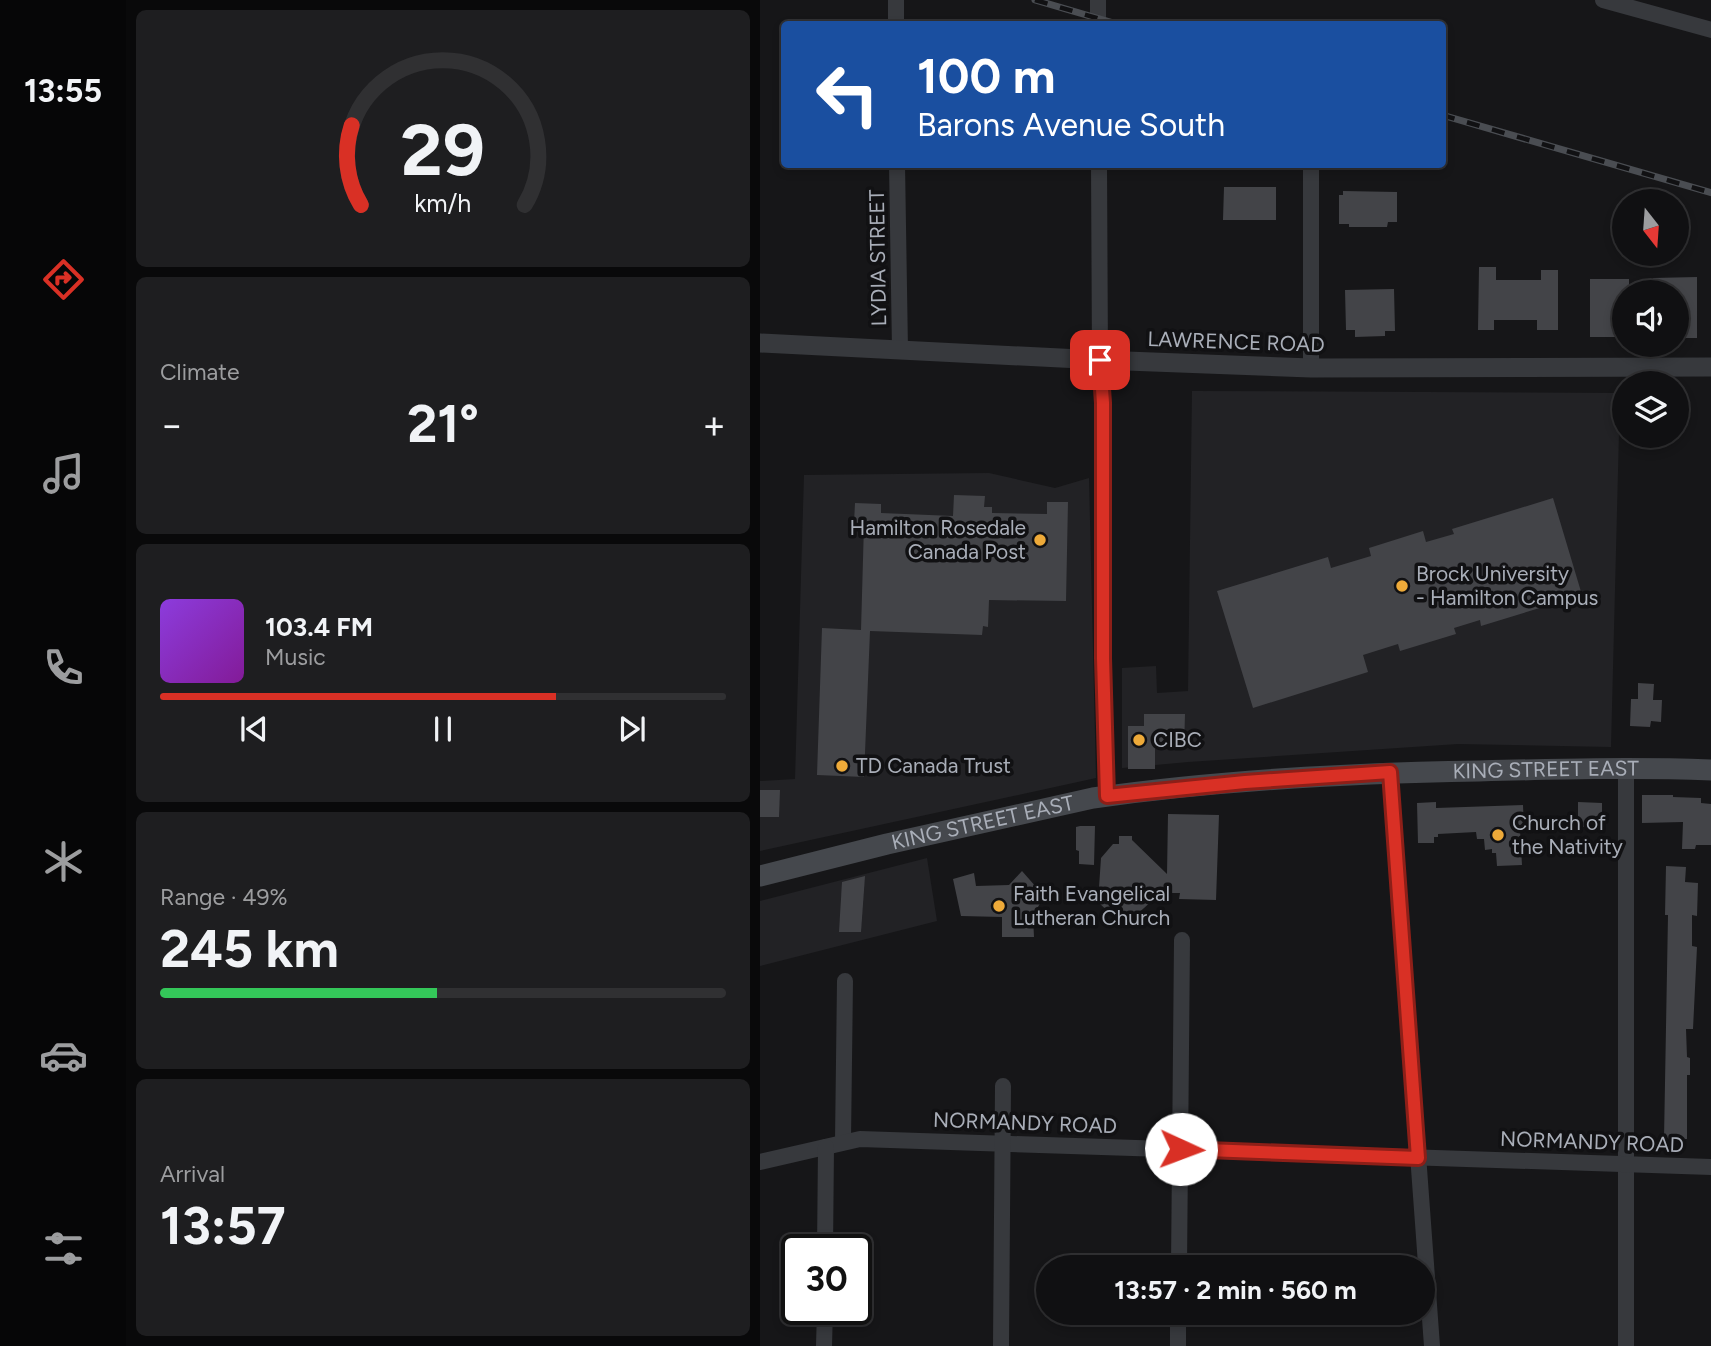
<!DOCTYPE html>
<html lang="en">
<head>
<meta charset="utf-8">
<style>
	:root { --surface:#101012; --page:#1e1e20; --text:#f1f3f6; --muted:#9c9d9f; --line:#303032; --accent:#d93025 }
	body { margin:0; font-family:Figtree,sans-serif; background:var(--page); color:var(--text); height:100vh; display:flex; flex-direction:column; font-size:26px; white-space:nowrap }
	* { box-sizing:border-box; margin:0 }
	p { font-size:23px; color:var(--muted) }
	.icon { flex:none; width:38px; height:38px; fill:none; stroke:currentColor; stroke-width:2; stroke-linecap:round; stroke-linejoin:round }
	.map { position:relative; flex:1; overflow:hidden }
	.sheet { display:flex; flex-direction:column; gap:10px; padding:10px; background:#09090a; width:634px }
	.sheet>* { flex:none }
	.guide { position:absolute; left:21px; top:21px; width:665px; height:147px; border-radius:7px; box-shadow:0 4px 10px #0003,0 0 0 2px var(--line); background:#1a4fa0; color:#fff; overflow:hidden }
	.needle { width:46px; rotate:163deg }
	.buttons { position:absolute; left:852px; top:189px; display:grid; gap:14px }
	.buttons a { display:grid; place-items:center; width:77px; height:77px; border-radius:50%; background:var(--surface); box-shadow:0 4px 10px #0003,0 0 0 2px var(--line); font-size:35px }
	.speed { position:absolute; left:21px; top:1234px; display:flex; gap:14px; font-size:35px; font-weight:700; text-align:center }
	.speed>* { display:grid; place-content:center; width:91px; height:91px; border-radius:50%; background:var(--surface); box-shadow:0 4px 10px #0003,0 0 0 2px var(--line); line-height:1 }
	.speed .limit { border:4px solid #111; border-radius:10px; background:#fff; color:#111 }
	.pin { position:absolute; display:grid; place-items:center; width:60px; height:60px; color:#fff; margin:-30px; border-radius:14px; box-shadow:0 4px 10px #0006 }
	.me { position:absolute; width:77px; margin:-38px; rotate:92deg; stroke-linejoin:round; filter:drop-shadow(0 0 5px #0008) }
	.turn { display:flex; align-items:center; gap:24px; height:147px; padding:0 21px; font-size:32px }
	.turn .icon { width:91px; height:91px; stroke-width:2.5 }
	.turn b { display:block; font-size:49px; line-height:60px }
	.big { font-size:52px; font-weight:700; line-height:1.1 }
	.sheet .card { flex:1; display:flex; flex-direction:column; justify-content:center; gap:10px; min-width:0; padding:0 24px; border-radius:10px; background:var(--page) }
	.sheet .dial { align-items:center; gap:0 }
	.dial svg { height:182px; overflow:visible; fill:none; stroke:var(--line); stroke-width:7; stroke-linecap:round; text-anchor:middle }
	.dial text { fill:var(--text); stroke:none }
	.song { display:flex; align-items:center; gap:21px }
	.cover { width:84px; height:84px; border-radius:10px; background:linear-gradient(135deg,hsl(270 70% 55%),hsl(290 70% 35%)) }
	.played { height:7px; border-radius:4px; background:linear-gradient(90deg,var(--accent) 70%,var(--line) 70%) }
	.keys { display:flex; justify-content:space-around; direction:ltr }
	.heat { display:flex; justify-content:space-between; align-items:center; font-size:38px; direction:ltr }
	.charge { height:10px; border-radius:5px; background:linear-gradient(90deg,#34c759 49%,var(--line) 0) }
	.trip { position:absolute; left:276px; top:1255px; width:399px; height:70px; border-radius:35px; background:var(--surface); box-shadow:0 4px 10px #0003,0 0 0 2px var(--line); font-weight:700; line-height:70px; text-align:center }
	main { display:flex; flex:1; min-height:0 }
	.tab-bar { display:flex; flex-direction:column; width:126px; justify-content:space-around; align-items:center; background:#060607; color:var(--muted) }
	.tab-bar .icon { width:49px; height:49px }
	.tab-bar .active { color:var(--accent) }
	.tab-bar b { font-size:32px; color:var(--text) }
	.map>svg:first-child { display:block }
	.built { fill:#222225 }
	.building { fill:#434448 }
	.lines { fill:none; stroke-linecap:round; stroke-linejoin:round }
	.minor { stroke:#37393d; stroke-width:16 }
	.tertiary { stroke:#37393d; stroke-width:19 }
	.secondary { stroke:#45484d; stroke-width:21 }
	.rail-casing { stroke:#4a4d52; stroke-width:7 }
	.rail { stroke:#111113; stroke-width:4.5; stroke-dasharray:13; stroke-linecap:butt }
	.route-casing { stroke:#8d1f18; stroke-width:18 }
	.route { stroke:#d93025; stroke-width:12 }
	.poi-dot { fill:#eeaa39; stroke:#111113; stroke-width:2.5 }
	.labels { text-anchor:middle; stroke-width:7; stroke-linejoin:round; paint-order:stroke }
	.street-label { font-size:21px; fill:#a9aeb8; stroke:#111113 }
	.poi-label { font-size:21px; fill:#a9aeb8; stroke:#111113; text-anchor:start }
</style>
</head>
<body>
<main>
<nav class="tab-bar">
<b>13:55</b>
<svg class="icon active" aria-label="directions" viewBox="0 0 24 24"><path d="M12 3l9 9-9 9-9-9zM9 14v-3h6M13 9l2 2-2 2"/></svg>
<svg class="icon" aria-label="music" viewBox="0 0 24 24"><path d="M9 18V5l10-2v13"/><circle cx="6" cy="18" r="3"/><circle cx="16" cy="16" r="3"/></svg>
<svg class="icon" aria-label="phone" viewBox="0 0 24 24"><path d="M5 4h4l2 5-3 2q2 4 5 5l2-3 5 2v4C11 20 4 13 5 4z"/></svg>
<svg class="icon" aria-label="climate" viewBox="0 0 24 24"><path d="M12 3v18M4 7l16 10M4 17L20 7"/></svg>
<svg class="icon" aria-label="car" viewBox="0 0 24 24"><path d="M5 17H2v-5l4-1 3-4h7l3 4 3 1v5h-3M9 17h6M6 11h13"/><circle cx="7" cy="17" r="2"/><circle cx="17" cy="17" r="2"/></svg>
<svg class="icon" aria-label="filters" viewBox="0 0 24 24"><path d="M4 7h16M4 17h16"/><circle cx="9" cy="7" r="2"/><circle cx="15" cy="17" r="2"/></svg>
</nav>
<section class="sheet">
<div class="card dial"><svg viewBox="0 0 100 80">
<path d="M14 69A42 42 0 1 1 86 69"/>
<path d="M14 69A42 42 0 0 1 10 34" stroke="#d93025"/>
<text x="50" y="56" font-size="32" font-weight="700">29</text>
<text x="50" y="72" font-size="11">km/h</text>
</svg></div>
<div class="card"><p>Climate</p>
<div class="heat"><a>−</a><b class="big">21°</b><a>+</a></div>
</div>
<div class="card">
<div class="song"><i class="cover"></i><div><b>103.4 FM</b><p>Music</p></div></div>
<div class="played"></div>
<div class="keys"><svg class="icon" aria-label="previous" viewBox="0 0 24 24"><path d="M18 5L8 12l10 7zM5 5v14"/></svg><svg class="icon" aria-label="pause" viewBox="0 0 24 24"><path d="M8 5v14M16 5v14"/></svg><svg class="icon" aria-label="next" viewBox="0 0 24 24"><path d="M6 5l10 7-10 7zM19 5v14"/></svg></div>
</div>
<div class="card"><p>Range · 49%</p><b class="big">245 km</b><div class="charge"></div></div>
<div class="card"><p>Arrival</p><b class="big">13:57</b></div>
</section>
<div class="map">
<svg width="952" height="1346" viewBox="0 0 952 1346">
	<rect width="100%" height="100%" fill="#161618"/>
	<!-- built -->
	<g class="built">
		<polygon points="432,391 860,393 851,747 698,744 428,762 362,768 362,668 396,666 397,693 428,691"/>
		<polygon points="229,473 295,488 329,478 336,778 0,851 0,781 35,779 44,475"/>
		<polygon points="167,858 177,921 0,966 0,901"/>
	</g>
	<!-- building -->
	<g class="building">
		<polygon points="464,187 516,187 516,220 463,220"/>
		<polygon points="583,191 637,192 637,222 628,222 627,227 589,227 589,224 579,224 579,195 583,195"/>
		<polygon points="719,267 736,267 736,280 781,280 781,270 798,270 798,330 777,330 777,320 734,320 734,330 718,330"/>
		<polygon points="937,277 937,338 917,338 917,292 893,292 893,278"/>
		<polygon points="830,279 869,279 869,292 864,292 864,337 830,337"/>
		<polygon points="634,289 635,331 625,331 625,336 595,337 595,330 586,330 585,290"/>
		<polygon points="194,495 225,496 224,507 232,507 232,513 287,514 287,502 308,502 306,601 229,600 228,627 223,626 222,635 110,631 104,777 57,775 62,628 101,630 104,524 94,523 95,503 121,504 121,513 193,516"/>
		<polygon points="793,498 822,595 721,626 720,620 694,628 696,634 640,651 638,644 603,655 608,672 493,708 457,591 568,557 571,568 611,556 609,548 663,531 666,542 694,534 692,529"/>
		<polygon points="878,683 894,684 893,700 902,700 901,722 891,721 890,727 870,726 871,699 878,699"/>
		<polygon points="384,714 425,714 424,749 395,749 395,769 368,769 368,726 384,726"/>
		<polygon points="0,790 20,790 19,817 0,817"/>
		<polygon points="882,795 913,795 913,797 941,798 941,803 951,804 951,845 936,845 935,849 922,849 923,822 882,823"/>
		<polygon points="676,802 676,808 763,805 764,830 760,830 762,865 737,866 736,853 732,853 732,849 725,850 724,839 717,839 716,832 678,834 678,837 674,837 674,843 658,843 657,803"/>
		<polygon points="818,802 842,803 842,827 818,827"/>
		<polygon points="408,814 459,815 456,900 419,899 420,893 394,893 394,899 374,917 354,917 338,902 341,858 353,844 359,844 359,836 372,836 372,840 407,874"/>
		<polygon points="320,826 335,826 334,865 319,864 319,851 316,850 316,827"/>
		<polygon points="906,866 926,867 925,882 938,883 937,916 932,915 932,946 937,947 933,1029 926,1029 927,1057 930,1058 930,1075 927,1075 927,1139 904,1139 908,915 905,915"/>
		<polygon points="262,871 284,896 273,916 274,937 242,937 242,917 201,916 193,879 214,873 216,886 249,885"/>
		<polygon points="105,876 101,932 79,932 82,882"/>
	</g>
	<g class="lines">
		<!-- minor -->
		<g class="minor">
			<polyline points="136,0 136,24"/>
			<polyline points="843,0 952,30"/>
			<polyline points="338,24 338,0"/>
			<polyline points="137,164 140,350"/>
			<polyline points="339,164 340,360 343,403 343,658 347,796"/>
			<polyline points="551,164 551,368"/>
			<polyline points="866,768 866,1346"/>
			<polyline points="630,772 672,1346"/>
			<polyline points="83,1141 85,981"/>
			<polyline points="0,1162 100,1139 952,1167"/>
			<polyline points="65,1250 66,1147"/>
			<polyline points="419,1267 422,940"/>
			<polyline points="64,1346 65,1309"/>
			<polyline points="241,1346 243,1086"/>
			<polyline points="418,1346 418,1312"/>
		</g>
		<!-- tertiary -->
		<polyline class="tertiary" points="0,343 340,360 551,368 952,367"/>
		<!-- secondary -->
		<path class="secondary" id="s1" d="M0,876L127,844L333,798C460,780 590,773 719,771C796,769 874,767 952,770"/>
		<!-- rail casing -->
		<g class="rail-casing">
			<g id="rail">
				<polyline points="275,0 357,24"/>
				<polyline points="682,115 952,193"/>
			</g>
		</g>
		<!-- rail -->
		<use href="#rail" class="rail"/>
	</g>
	<g class="lines">
		<!-- route casing -->
		<g class="route-casing">
			<polyline id="route" points="340,360 343,403 343,658 347,796 485,782 630,772 658,1158 421,1149"/>
		</g>
		<!-- route -->
		<use href="#route" class="route"/>
	</g>
	<!-- markers -->
	<g class="poi-dot">
		<circle cx="280" cy="540" r="7"/>
		<circle cx="642" cy="586" r="7"/>
		<circle cx="379" cy="740" r="7"/>
		<circle cx="82" cy="766" r="7"/>
		<circle cx="738" cy="835" r="7"/>
		<circle cx="239" cy="906" r="7"/>
	</g>
	<g class="labels">
		<!-- street labels -->
		<g class="street-label">
			<text transform="translate(118 258) rotate(-91)" y="7">LYDIA STREET</text>
			<text transform="translate(476 342) rotate(2)" y="7">LAWRENCE ROAD</text>
			<text dy="7" stroke="none"><textPath href="#s1" startOffset="796">KING STREET EAST</textPath></text>
			<text dy="7" stroke="none"><textPath href="#s1" startOffset="229">KING STREET EAST</textPath></text>
			<text transform="translate(265 1123) rotate(2)" y="7">NORMANDY ROAD</text>
			<text transform="translate(832 1142) rotate(2)" y="7">NORMANDY ROAD</text>
		</g>
		<!-- poi labels -->
		<g class="poi-label">
			<text x="266" y="535" text-anchor="end">Hamilton Rosedale<tspan x="266" dy="24">Canada Post</tspan></text>
			<text x="656" y="581">Brock University<tspan x="656" dy="24">- Hamilton Campus</tspan></text>
			<text x="393" y="747">CIBC</text>
			<text x="96" y="773">TD Canada Trust</text>
			<text x="752" y="830">Church of<tspan x="752" dy="24">the Nativity</tspan></text>
			<text x="253" y="901">Faith Evangelical<tspan x="253" dy="24">Lutheran Church</tspan></text>
		</g>
	</g>
</svg>
<div class="buttons">
<a><svg class="needle" viewBox="-14 -14 28 28"><path d="M0-13l5 13h-10z" fill="#e53935"/><path d="M0 13l5-13h-10z" fill="#9c9d9f"/></svg></a>
<a><svg class="icon" aria-label="sound" viewBox="0 0 24 24"><path d="M4 9h4l5-4v14l-5-4H4zM17 9q2 3 0 6"/></svg></a>
<a><svg class="icon" aria-label="layers" viewBox="0 0 24 24"><path d="M12 4l9 5-9 5-9-5zM3 14l9 5 9-5"/></svg></a>
</div>
<div class="speed"><div class="limit">30</div></div>
<div class="pin" style="left:340px;top:360px;background:#d93025"><svg class="icon" aria-label="arrive" viewBox="0 0 24 24"><path d="M6 21V4h12l-3 4 3 4H6"/></svg></div>
<svg class="me" style="left:421px;top:1149px" viewBox="-20 -20 40 40"><circle r="19" fill="#fff"/><path d="M0-13L10 11 0 6-10 11z" fill="#d93025"/></svg>
<div class="trip">13:57 · 2 min · 560 m</div>
<div class="guide">
<div class="turn"><svg class="icon" aria-label="left" viewBox="0 0 24 24"><path d="M17 20v-9H6M10 6l-5 5 5 5"/></svg><div><b>100 m</b>Barons Avenue South</div></div>
</div>
</div>
</main>
</body>
</html>
